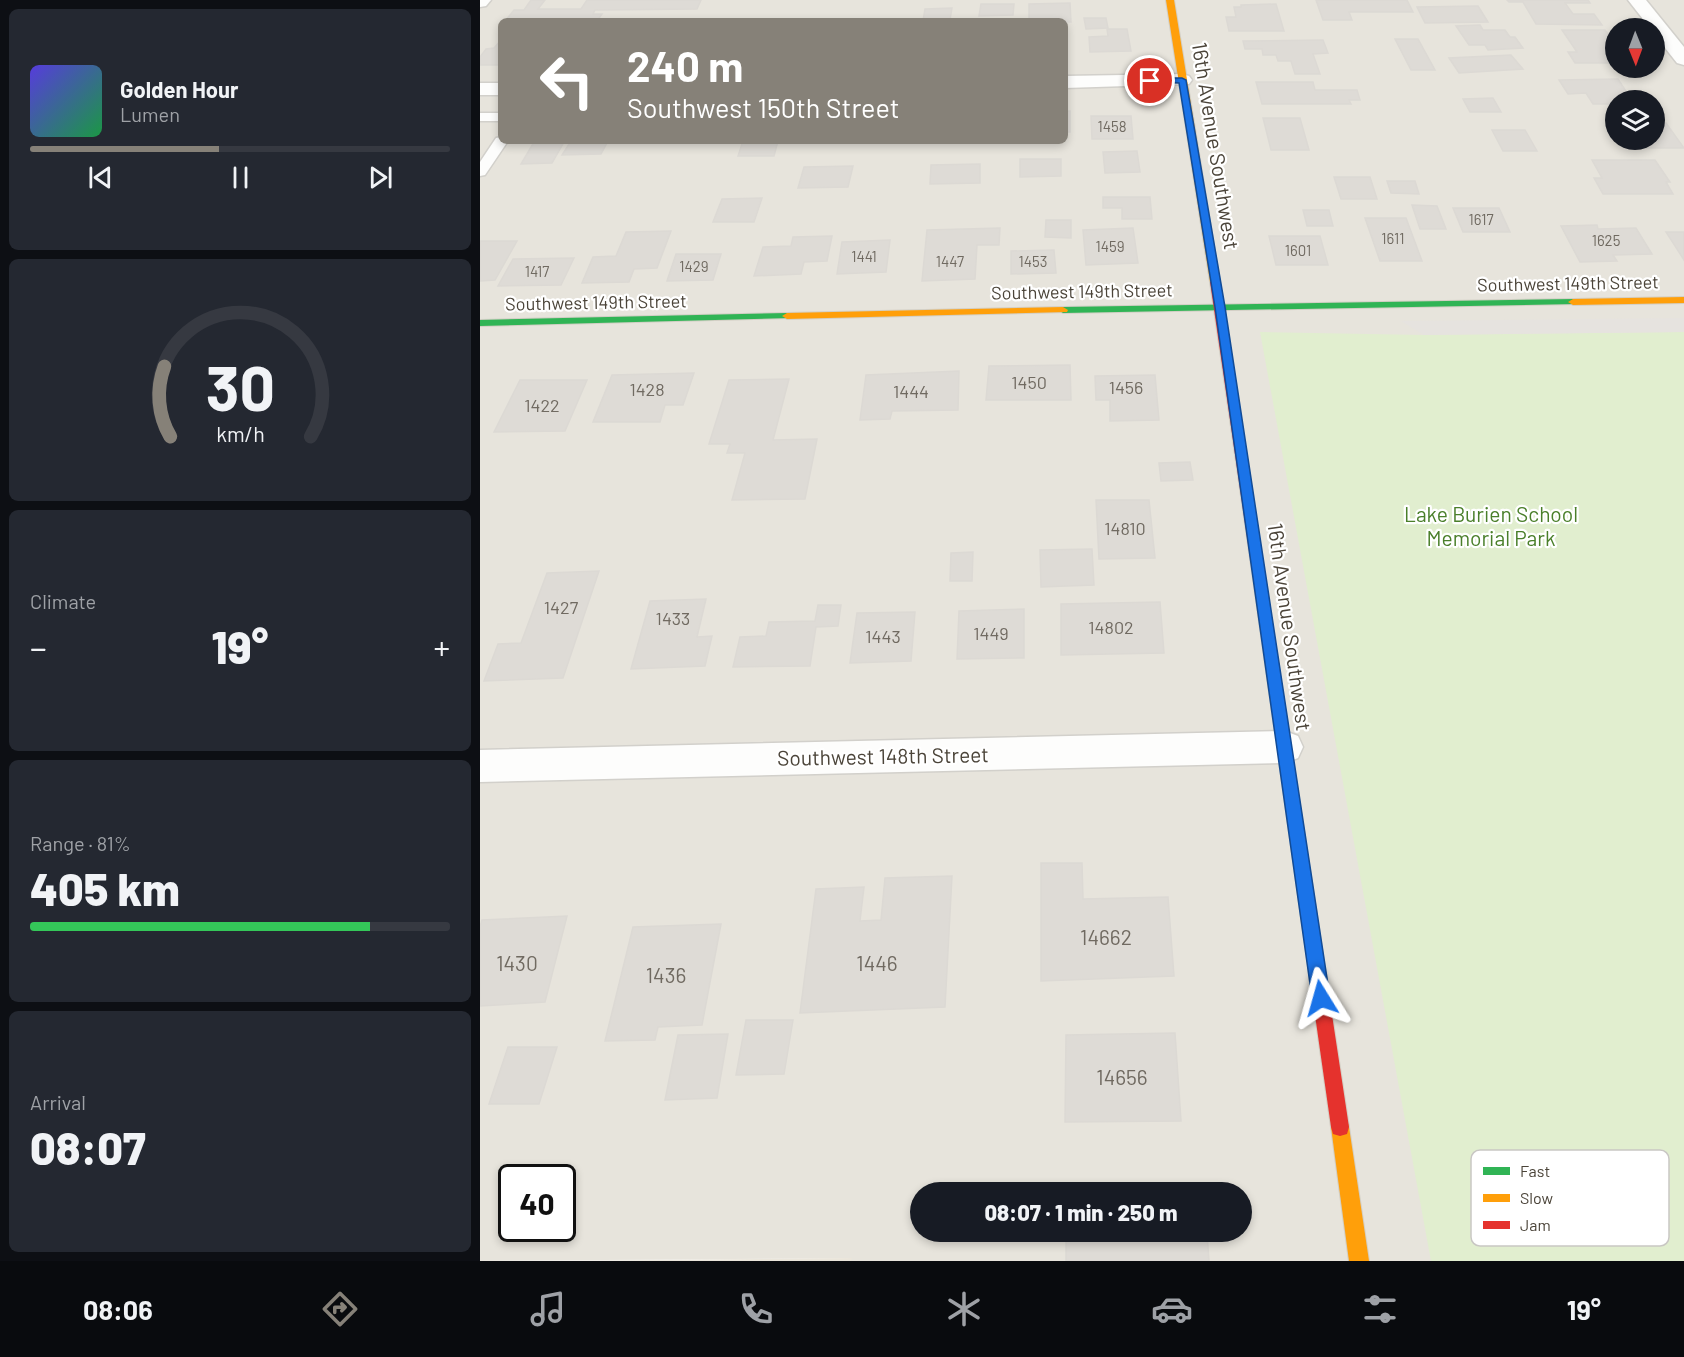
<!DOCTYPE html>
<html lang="en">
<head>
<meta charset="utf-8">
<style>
	:root { --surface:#171b24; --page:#242831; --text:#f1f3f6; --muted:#9ea1a6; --line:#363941; --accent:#868178 }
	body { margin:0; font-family:Barlow,sans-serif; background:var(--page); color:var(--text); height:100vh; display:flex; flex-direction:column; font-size:22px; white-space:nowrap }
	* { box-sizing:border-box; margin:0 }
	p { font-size:20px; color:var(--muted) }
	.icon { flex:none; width:33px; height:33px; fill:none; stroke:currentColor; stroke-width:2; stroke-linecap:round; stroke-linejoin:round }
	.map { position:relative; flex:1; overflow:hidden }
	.details { display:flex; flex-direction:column; gap:9px; padding:9px; background:#0d0f14; width:480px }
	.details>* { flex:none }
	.guide { position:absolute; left:18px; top:18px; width:570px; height:126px; border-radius:9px; box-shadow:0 3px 9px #0003; background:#868178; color:#fff; overflow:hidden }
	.needle { width:39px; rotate:179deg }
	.buttons { position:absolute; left:1125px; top:18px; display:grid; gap:12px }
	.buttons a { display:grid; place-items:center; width:60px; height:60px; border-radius:50%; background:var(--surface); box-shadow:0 3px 9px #0003; font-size:30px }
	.speed { position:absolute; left:18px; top:1164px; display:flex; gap:12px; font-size:30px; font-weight:700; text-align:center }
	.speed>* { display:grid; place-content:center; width:78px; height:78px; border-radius:50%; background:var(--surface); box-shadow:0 3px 9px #0003; line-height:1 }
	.speed .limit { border:3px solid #111; border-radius:9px; background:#fff; color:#111 }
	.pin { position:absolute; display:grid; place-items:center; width:51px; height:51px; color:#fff; margin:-26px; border:3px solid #fff; border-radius:50%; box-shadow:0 2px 6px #0007 }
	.me { position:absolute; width:66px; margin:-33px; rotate:352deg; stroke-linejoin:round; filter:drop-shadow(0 0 4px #0008) }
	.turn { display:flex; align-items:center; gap:21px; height:126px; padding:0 30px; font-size:27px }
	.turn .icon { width:78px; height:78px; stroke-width:2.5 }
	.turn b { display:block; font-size:42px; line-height:51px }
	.big { font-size:45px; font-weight:800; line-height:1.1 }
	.details .card { flex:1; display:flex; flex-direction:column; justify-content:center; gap:9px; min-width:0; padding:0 21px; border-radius:9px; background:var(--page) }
	.details .dial { align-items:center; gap:0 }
	.dial svg { height:156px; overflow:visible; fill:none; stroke:var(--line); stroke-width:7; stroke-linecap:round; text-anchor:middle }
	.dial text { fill:var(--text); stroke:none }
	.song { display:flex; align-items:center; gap:18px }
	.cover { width:72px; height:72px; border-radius:9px; background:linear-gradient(135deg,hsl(250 70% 55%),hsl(140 70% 35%)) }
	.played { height:6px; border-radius:3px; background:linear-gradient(90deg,var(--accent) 45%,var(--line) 45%) }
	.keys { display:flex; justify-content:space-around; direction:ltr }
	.heat { display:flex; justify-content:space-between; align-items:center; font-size:33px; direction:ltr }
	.charge { height:9px; border-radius:4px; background:linear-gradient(90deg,#34c759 81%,var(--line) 0) }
	.trip { position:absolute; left:430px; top:1182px; width:342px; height:60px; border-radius:30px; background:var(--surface); box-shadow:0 3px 9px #0003; font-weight:800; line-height:60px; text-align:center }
	.menu { display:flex; height:96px; justify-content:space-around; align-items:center; background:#090b0e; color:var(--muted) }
	.menu .icon { width:42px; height:42px }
	.menu .active { color:var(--accent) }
	.menu b { font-size:27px; color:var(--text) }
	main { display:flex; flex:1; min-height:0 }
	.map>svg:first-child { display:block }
	.residential { fill:#e7e4dc; fill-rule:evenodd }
	.education { fill:#eae5da }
	.green { fill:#e1eecf }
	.parking { fill:#e6e3df }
	.building { fill:#dedbd6; stroke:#dcd9d4; stroke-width:1.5 }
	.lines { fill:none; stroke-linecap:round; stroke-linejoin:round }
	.lane-casing { stroke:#d2d0cb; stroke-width:3 }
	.street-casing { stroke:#d2d0cb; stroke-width:3 }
	.fast-casing { stroke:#d3cfc5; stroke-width:2 }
	.slow-casing { stroke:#d3cfc5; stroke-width:2 }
	.jam-casing { stroke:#d3cfc5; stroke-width:2 }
	.lane { fill:#fdfdfc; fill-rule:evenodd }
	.street { fill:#fdfdfc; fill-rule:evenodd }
	.fast { fill:#30b455; fill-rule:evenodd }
	.slow { fill:#ff9f0a; fill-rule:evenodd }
	.jam { fill:#e5322d; fill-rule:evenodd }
	.route { fill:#1a73e8; stroke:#114b97; stroke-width:1.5 }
	.labels { text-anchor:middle; stroke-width:4.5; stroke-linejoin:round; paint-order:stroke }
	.far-number-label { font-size:15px; fill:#706a61 }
	.far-street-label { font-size:18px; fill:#4b4439; stroke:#fff }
	.number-label { font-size:18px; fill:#706a61 }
	.street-label { font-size:21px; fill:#4b4439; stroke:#fff }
	.park-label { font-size:21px; fill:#4a7f2a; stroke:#fff }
	.near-number-label { font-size:21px; fill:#706a61 }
	.key { fill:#fff; stroke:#c9c7c4; stroke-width:1.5 }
	.key-label { font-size:16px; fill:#4b4439 }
</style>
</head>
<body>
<main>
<section class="details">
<div class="card">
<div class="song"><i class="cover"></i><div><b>Golden Hour</b><p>Lumen</p></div></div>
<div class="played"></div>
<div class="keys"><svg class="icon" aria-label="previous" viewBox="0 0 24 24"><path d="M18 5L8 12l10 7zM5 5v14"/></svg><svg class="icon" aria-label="pause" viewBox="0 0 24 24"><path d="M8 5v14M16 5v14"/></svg><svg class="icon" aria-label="next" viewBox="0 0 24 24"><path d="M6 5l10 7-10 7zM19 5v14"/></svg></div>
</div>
<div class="card dial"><svg viewBox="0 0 100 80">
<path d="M14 69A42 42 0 1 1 86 69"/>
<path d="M14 69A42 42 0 0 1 11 33" stroke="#868178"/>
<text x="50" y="56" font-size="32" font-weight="700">30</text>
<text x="50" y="72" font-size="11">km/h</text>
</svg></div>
<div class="card"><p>Climate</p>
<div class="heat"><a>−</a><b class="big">19°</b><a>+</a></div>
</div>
<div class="card"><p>Range · 81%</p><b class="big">405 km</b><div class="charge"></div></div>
<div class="card"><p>Arrival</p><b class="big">08:07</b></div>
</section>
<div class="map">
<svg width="1204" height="1261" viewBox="0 0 1204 1261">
	<rect width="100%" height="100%" fill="#f4f2ee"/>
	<!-- residential -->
	<path class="residential" d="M0,0H1204V1261H371V1258L0,1261ZM21,21H585V141H21ZM1136,28H1174V68H1136ZM1136,100H1174V140H1136ZM32,1178H82V1228H32ZM441,1192H762V1232H441Z"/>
	<!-- education -->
	<polygon class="education" points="372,1258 371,1261 90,1261"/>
	<!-- green -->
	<polygon class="green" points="780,332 944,335 1204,332 1204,1261 951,1261"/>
	<!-- parking -->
	<polygon class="parking" points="1204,318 1204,332 944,335 921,321"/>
	<!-- building -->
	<g class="building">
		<polygon points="51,0 65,0 58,9 101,9 107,0 221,0 217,9 115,10 113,14 122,14 117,21 25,21 34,10 44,10"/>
		<polygon points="836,0 927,0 933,12 869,12 872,20 843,20"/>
		<polygon points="1027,0 1108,0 1110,3 1085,3 1093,14 1114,14 1122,25 1056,24 1043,2 1029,2"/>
		<polygon points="590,3 591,22 549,21 549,4"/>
		<polygon points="501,4 534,4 533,15 499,16"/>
		<polygon points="796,4 804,31 749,31 746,17 756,17 754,7 761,7 761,5"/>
		<polygon points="998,6 1008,22 945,23 937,7"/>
		<polygon points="472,8 470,20 443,21 445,9"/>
		<polygon points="604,18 626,18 628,28 606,29"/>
		<polygon points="1000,25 1003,30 1025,30 1030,37 1035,37 1043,48 1008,50 1005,45 989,45 976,26"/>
		<polygon points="627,29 647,29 651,51 610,52 609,37 628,36"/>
		<polygon points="1082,30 1125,30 1136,44 1136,63 1095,63 1088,52 1097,52"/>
		<polygon points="915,39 938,39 955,70 931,70"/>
		<polygon points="21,40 21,65 0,65 0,57 6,49 14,48"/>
		<polygon points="843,40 848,53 833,54 840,74 815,74 811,61 798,61 796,55 783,55 782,49 765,49 763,41"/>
		<polygon points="1031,55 1043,69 979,73 969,58"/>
		<polygon points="1138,79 1147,93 1153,92 1159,100 1136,100 1136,104 1113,104 1106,93 1088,94 1079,80"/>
		<polygon points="776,82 833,82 835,90 877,90 880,100 869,100 871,104 782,104"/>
		<polygon points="1013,98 1021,112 990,112 983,99"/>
		<rect x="585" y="111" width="5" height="21"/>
		<polygon points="611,116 651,116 653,139 612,139"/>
		<polygon points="783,118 820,118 829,150 791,150"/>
		<polygon points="1174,123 1186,123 1204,148 1146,148 1140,140 1174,140"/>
		<polygon points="1012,130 1045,130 1057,151 1023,151"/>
		<polygon points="91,141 128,141 121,154 82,155"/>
		<polygon points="263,141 298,141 294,156 258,156"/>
		<polygon points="54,142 84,142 72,163 41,164"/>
		<polygon points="657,151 660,172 625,173 623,152"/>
		<polygon points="540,159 581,159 581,176 540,177"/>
		<polygon points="1112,160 1175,160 1190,182 1186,182 1193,194 1123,194 1114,178 1122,178"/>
		<polygon points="500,164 500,183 450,184 451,165"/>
		<polygon points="373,166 368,187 318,188 324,167"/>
		<polygon points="854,177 890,177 897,199 861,199"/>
		<polygon points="907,181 935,181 939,194 911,193"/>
		<polygon points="623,197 670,197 672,219 642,219 642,208 623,208"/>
		<polygon points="282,198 274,222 233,222 242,199"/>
		<polygon points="932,205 957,206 966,229 940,229"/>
		<polygon points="973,208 1019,208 1030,232 983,232"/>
		<polygon points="823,210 849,210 853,226 827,226"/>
		<polygon points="885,218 926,218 942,261 900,261"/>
		<polygon points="566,220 591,220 591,238 565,237"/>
		<polygon points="1117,225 1118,229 1156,228 1172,254 1133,255 1137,261 1100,262 1081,226"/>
		<polygon points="520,228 519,245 497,245 495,279 442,281 447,230"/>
		<polygon points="653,228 658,263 606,265 603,230"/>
		<polygon points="191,231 177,268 154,269 149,282 102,283 113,257 136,256 146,232"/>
		<polygon points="1186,232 1204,232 1204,260"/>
		<polygon points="352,236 347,261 324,262 321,274 274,276 283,247 311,246 313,237"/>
		<polygon points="789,236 840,236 848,265 796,265"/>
		<polygon points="410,240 406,272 357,274 362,242"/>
		<polygon points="0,241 37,241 15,280 0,281"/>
		<polygon points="574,250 576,273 531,274 531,251"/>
		<polygon points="196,254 241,254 233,280 187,281"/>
		<polygon points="94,258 81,285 18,286 33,259"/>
		<polygon points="590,365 591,400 506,400 509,366"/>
		<polygon points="479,371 478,410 412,411 410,419 380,420 386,375"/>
		<polygon points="214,373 203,405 185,405 180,422 113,422 132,375"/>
		<polygon points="675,375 679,420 630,421 630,400 616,400 615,376"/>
		<polygon points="309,379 293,440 337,439 325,499 252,500 265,453 247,453 250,444 229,444 249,380"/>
		<polygon points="40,380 107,380 85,431 14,432"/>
		<polygon points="710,462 713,480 681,481 679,463"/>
		<polygon points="616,500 669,500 675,558 619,559"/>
		<polygon points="612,549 614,585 561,587 560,550"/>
		<polygon points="493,552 492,581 470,581 471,553"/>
		<polygon points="119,571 83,678 4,681 18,644 41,643 67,573"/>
		<polygon points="226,599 217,637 232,636 225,666 151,669 170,601"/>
		<polygon points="680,602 684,653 581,655 581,604"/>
		<polygon points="338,605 361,605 358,626 336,627 330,666 253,667 260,637 286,636 289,622 335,621"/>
		<polygon points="544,609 544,658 477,659 479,611"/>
		<polygon points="435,612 431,661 370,663 377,613"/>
		<polygon points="561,863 602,863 603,899 688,897 694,976 561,981"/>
		<polygon points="472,876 465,1007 320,1013 336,889 384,887 380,921 401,920 405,878"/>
		<polygon points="87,916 65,1002 0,1006 0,927 2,920"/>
		<polygon points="241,924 222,1025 178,1027 175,1040 125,1041 153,927"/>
		<polygon points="266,1020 313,1020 304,1074 256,1075"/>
		<polygon points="695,1033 701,1121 585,1122 586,1035"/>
		<polygon points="248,1034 237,1098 185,1100 198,1035"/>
		<polygon points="28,1047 77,1047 59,1104 9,1104"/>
		<polygon points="586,1232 727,1232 729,1261 586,1261"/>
	</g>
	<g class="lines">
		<!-- lane casing -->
		<g class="lane-casing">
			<g id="lane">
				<rect x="0" y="113" width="21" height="8"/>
				<polygon points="21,137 21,141 28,141 5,175 0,176 0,162 16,138"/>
			</g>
		</g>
		<!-- street casing -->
		<g class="street-casing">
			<g id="street">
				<polygon points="0,0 11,0 6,6 0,7"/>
				<polygon points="1148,0 1166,0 1204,47 1204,65 1197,63 1174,34 1174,28 1170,28"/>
				<polygon points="702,74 709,76 712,80 709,84 585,88 585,76"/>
				<rect x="0" y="83" width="21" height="12"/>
				<polygon points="805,731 818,736 823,747 818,758 805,763 0,782 0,750"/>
			</g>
		</g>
		<!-- fast casing -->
		<g class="fast-casing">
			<g id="fast">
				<polygon points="1093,299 1097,300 1097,304 583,313 578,310 583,307"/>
				<polygon points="307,313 312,316 311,318 0,326 0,320"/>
			</g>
		</g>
		<!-- slow casing -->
		<g class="slow-casing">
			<g id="slow">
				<polygon points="686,0 694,0 740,282 735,285 730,282"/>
				<polygon points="1204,297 1204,303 1093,305 1088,302 1093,299"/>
				<polygon points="583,307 588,310 587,312 307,319 302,316 307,313"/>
				<polygon points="776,553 782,558 834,896 832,902 826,904 820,902 818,896 770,558"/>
				<polygon points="860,1118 867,1120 869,1127 889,1261 869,1261 851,1127 853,1120"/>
			</g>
		</g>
		<!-- jam casing -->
		<g class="jam-casing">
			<g id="jam">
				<polygon points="735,279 740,282 782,558 776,563 770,558 730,282"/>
				<polygon points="826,888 832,890 834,896 869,1127 867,1134 860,1136 853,1134 851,1127 818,896 820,890"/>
			</g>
		</g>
		<!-- lane -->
		<use href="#lane" class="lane"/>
		<!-- street -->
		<use href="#street" class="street"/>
		<!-- fast -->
		<use href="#fast" class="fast"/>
		<!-- slow -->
		<use href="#slow" class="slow"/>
		<!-- jam -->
		<use href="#jam" class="jam"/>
	</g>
	<!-- route -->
	<polygon class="route" points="670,78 702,78 706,80 745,307 850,998 847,1004 841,1007 835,1004 832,998 735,307 699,83 667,82 666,81"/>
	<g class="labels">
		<!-- far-number labels -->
		<g class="far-number-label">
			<text x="632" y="132">1458</text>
			<text x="1001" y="225">1617</text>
			<text x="913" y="244">1611</text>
			<text x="1126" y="246">1625</text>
			<text x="630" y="252">1459</text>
			<text x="818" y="256">1601</text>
			<text x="384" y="262">1441</text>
			<text x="470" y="267">1447</text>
			<text x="553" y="267">1453</text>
			<text x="214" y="272">1429</text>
			<text x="57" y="277">1417</text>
		</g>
		<!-- far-street labels -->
		<g class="far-street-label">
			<text transform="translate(1088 284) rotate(-1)" y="6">Southwest 149th Street</text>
			<text transform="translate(602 292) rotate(-1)" y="6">Southwest 149th Street</text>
			<text transform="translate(116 303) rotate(-1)" y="6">Southwest 149th Street</text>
		</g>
		<!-- number labels -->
		<g class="number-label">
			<text x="549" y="389">1450</text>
			<text x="646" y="394">1456</text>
			<text x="167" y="396">1428</text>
			<text x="431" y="398">1444</text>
			<text x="62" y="412">1422</text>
			<text x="645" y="535">14810</text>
			<text x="81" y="614">1427</text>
			<text x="193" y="625">1433</text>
			<text x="631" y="634">14802</text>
			<text x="511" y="640">1449</text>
			<text x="403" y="643">1443</text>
		</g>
		<!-- street labels -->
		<g class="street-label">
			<text transform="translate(735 146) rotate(81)" y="7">16th Avenue Southwest</text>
			<text transform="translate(809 627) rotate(82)" y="7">16th Avenue Southwest</text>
			<text transform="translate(403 757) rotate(-1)" y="7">Southwest 148th Street</text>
		</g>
		<!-- park labels -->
		<g class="park-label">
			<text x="1011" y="522">Lake Burien School<tspan x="1011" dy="24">Memorial Park</tspan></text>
		</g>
		<!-- near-number labels -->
		<g class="near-number-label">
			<text x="626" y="945">14662</text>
			<text x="37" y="971">1430</text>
			<text x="397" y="971">1446</text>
			<text x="186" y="983">1436</text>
			<text x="642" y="1085">14656</text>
		</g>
	</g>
	<!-- legend -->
	<rect x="991" y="1150" width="198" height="96" rx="9" class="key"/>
	<rect x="1003" y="1167" width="27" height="8" fill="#30b455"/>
	<rect x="1003" y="1194" width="27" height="8" fill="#ff9f0a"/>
	<rect x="1003" y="1221" width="27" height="8" fill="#e5322d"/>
	<g class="key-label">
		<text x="1040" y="1177">Fast</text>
		<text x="1040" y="1204">Slow</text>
		<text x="1040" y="1231">Jam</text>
	</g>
</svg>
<div class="buttons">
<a><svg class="needle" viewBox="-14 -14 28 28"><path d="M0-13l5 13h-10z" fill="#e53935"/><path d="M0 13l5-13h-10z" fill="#9ea1a6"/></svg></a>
<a><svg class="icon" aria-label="layers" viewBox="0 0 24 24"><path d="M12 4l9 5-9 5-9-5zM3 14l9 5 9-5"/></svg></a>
</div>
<div class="speed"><div class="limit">40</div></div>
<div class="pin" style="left:670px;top:81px;background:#d93025"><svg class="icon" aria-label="arrive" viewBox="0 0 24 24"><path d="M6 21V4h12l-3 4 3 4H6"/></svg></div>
<svg class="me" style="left:841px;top:998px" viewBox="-20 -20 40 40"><path d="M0-17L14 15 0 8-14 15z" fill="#1a73e8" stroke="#fff" stroke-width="4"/></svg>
<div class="trip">08:07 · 1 min · 250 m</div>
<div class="guide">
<div class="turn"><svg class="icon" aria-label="left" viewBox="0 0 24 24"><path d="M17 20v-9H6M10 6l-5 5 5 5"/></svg><div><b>240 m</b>Southwest 150th Street</div></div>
</div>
</div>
</main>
<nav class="menu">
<b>08:06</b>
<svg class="icon active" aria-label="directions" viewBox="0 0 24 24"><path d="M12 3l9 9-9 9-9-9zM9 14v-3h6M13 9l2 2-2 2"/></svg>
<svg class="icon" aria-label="music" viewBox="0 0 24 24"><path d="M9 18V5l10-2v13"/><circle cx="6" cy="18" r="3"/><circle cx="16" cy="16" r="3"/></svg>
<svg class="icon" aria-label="phone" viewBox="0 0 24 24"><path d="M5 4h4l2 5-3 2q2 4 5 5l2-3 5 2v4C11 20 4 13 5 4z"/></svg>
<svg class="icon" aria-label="climate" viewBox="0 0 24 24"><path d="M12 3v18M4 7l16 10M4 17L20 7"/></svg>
<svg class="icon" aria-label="car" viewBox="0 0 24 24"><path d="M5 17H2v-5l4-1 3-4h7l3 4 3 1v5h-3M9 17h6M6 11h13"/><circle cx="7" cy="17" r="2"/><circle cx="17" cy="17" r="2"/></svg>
<svg class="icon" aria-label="filters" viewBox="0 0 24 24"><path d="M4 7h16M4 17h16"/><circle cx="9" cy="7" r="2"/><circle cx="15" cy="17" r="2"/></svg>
<b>19°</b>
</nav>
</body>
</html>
